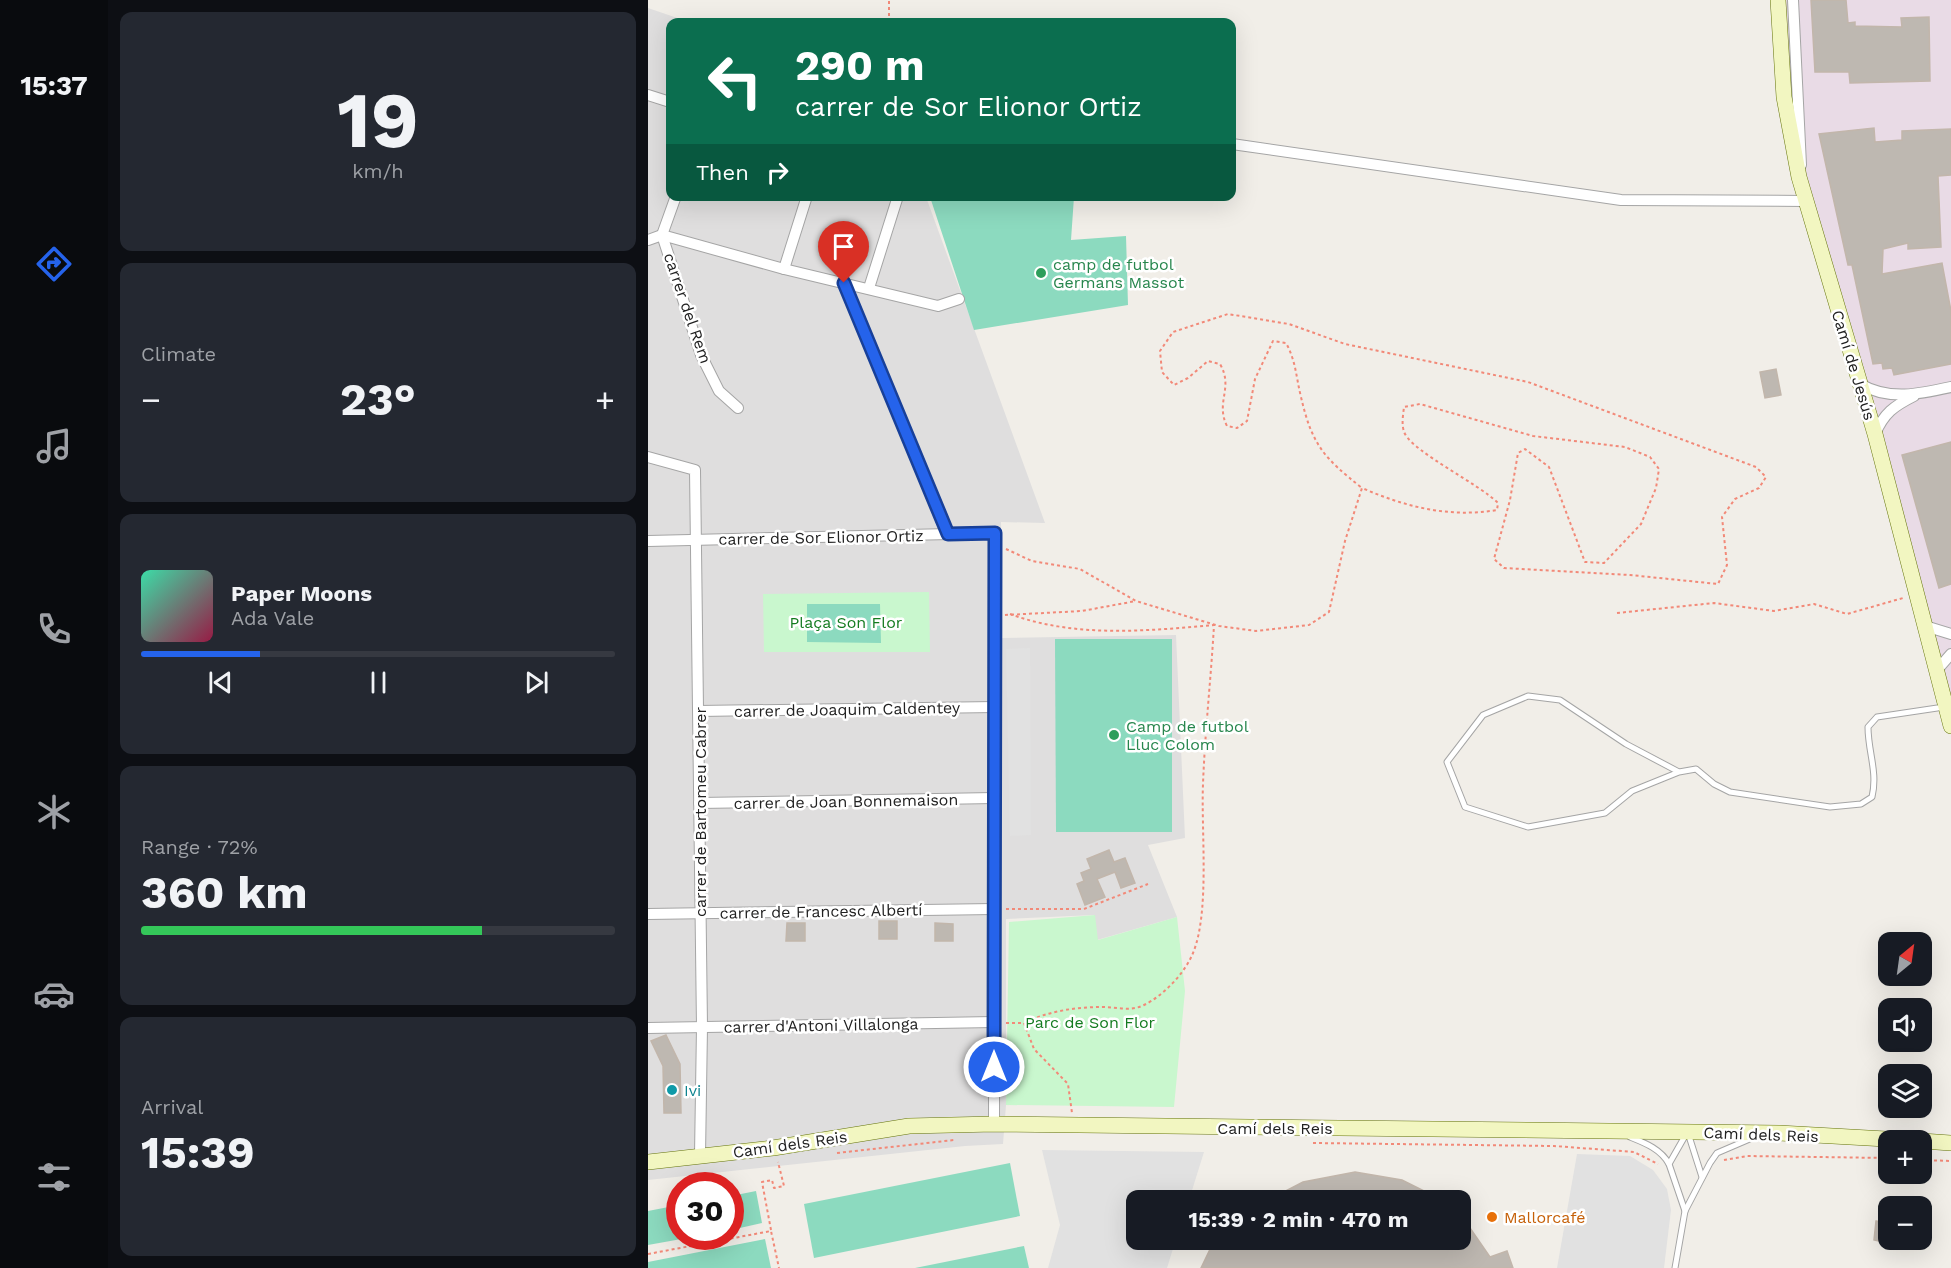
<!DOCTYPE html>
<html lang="en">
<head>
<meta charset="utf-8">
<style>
	:root { --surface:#171b24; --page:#242831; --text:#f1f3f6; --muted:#9ea1a6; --line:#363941; --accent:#2563eb }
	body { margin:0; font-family:"Work Sans",sans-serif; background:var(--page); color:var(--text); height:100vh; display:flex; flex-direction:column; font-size:22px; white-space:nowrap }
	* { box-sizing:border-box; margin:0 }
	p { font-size:20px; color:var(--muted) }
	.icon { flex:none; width:33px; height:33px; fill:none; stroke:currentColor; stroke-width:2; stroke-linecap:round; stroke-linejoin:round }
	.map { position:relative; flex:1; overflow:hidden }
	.details { display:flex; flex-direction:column; gap:12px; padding:12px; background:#0d0f14; width:540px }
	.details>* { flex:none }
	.hud { position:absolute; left:18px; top:18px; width:570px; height:183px; border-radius:12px; box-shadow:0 6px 24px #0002; background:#0b6e4f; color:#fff; overflow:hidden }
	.needle { width:39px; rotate:29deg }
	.buttons { position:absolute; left:1230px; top:932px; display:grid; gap:12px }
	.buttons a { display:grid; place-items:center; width:54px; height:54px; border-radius:12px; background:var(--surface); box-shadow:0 6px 24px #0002; font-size:30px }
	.speed { position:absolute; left:18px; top:1172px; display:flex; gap:12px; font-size:30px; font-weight:700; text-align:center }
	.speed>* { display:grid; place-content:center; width:78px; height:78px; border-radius:50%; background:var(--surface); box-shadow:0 6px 24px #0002; line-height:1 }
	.speed .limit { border:9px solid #d22; background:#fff; color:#111 }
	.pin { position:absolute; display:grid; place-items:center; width:51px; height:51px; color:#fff; margin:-62px -26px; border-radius:50% 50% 50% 0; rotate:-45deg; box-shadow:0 0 6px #0007 }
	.pin .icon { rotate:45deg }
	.me { position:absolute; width:66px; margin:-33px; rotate:0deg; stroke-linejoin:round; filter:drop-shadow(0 0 4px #0008) }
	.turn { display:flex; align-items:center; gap:21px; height:126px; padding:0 30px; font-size:27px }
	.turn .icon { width:78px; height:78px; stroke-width:2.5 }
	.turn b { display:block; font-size:42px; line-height:51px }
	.then { display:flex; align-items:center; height:57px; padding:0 30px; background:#0003; gap:12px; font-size:22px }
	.big { font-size:45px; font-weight:700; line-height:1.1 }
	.details .widget { flex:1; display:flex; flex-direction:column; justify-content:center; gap:9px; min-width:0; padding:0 21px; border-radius:12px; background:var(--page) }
	.details .dial { align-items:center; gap:0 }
	.dial b { font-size:78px; line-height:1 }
	.song { display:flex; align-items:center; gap:18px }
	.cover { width:72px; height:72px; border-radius:9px; background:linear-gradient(135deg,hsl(160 70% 55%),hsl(340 70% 35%)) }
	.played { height:6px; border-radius:3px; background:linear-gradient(90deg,var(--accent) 25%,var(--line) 25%) }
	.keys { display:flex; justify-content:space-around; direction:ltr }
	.heat { display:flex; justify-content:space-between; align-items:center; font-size:33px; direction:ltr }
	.charge { height:9px; border-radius:4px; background:linear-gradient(90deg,#34c759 72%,var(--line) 0) }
	.trip { position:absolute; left:478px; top:1190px; width:345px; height:60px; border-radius:12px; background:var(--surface); box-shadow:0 6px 24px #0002; font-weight:700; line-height:60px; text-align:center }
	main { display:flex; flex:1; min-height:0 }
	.tab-bar { display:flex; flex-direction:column; width:108px; justify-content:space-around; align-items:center; background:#090b0e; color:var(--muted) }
	.tab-bar .icon { width:42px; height:42px }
	.tab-bar .on { color:var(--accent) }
	.tab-bar b { font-size:27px; color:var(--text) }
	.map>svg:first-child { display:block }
	.residential { fill:#dfdede }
	.industrial { fill:#e9dbe6 }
	.park { fill:#c9f7ce }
	.pitch { fill:#8cdabf }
	.parking { fill:#e1e1e1 }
	.building { fill:#beb8b1; stroke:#c2b6ab; stroke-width:1.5 }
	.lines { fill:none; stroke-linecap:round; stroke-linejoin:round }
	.lane-casing { stroke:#a5a5a5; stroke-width:7 }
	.street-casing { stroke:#a5a5a5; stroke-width:12 }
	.secondary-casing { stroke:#65740c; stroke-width:16 }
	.path { stroke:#f28978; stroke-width:2; stroke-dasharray:3 3; stroke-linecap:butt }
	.lane { stroke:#fff; stroke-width:5 }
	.street { stroke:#fff; stroke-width:10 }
	.secondary { stroke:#f2f6c1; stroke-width:15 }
	.route-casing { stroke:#184099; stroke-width:15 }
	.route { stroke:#2563eb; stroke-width:10 }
	.leisure-dot { fill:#2e9e5b; stroke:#fff; stroke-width:2 }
	.culture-dot { fill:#0f9aa8; stroke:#fff; stroke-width:2 }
	.food-dot { fill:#e8710a; stroke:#fff; stroke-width:2 }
	.labels { text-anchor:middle; stroke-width:5; stroke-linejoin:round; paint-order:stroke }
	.leisure-label { font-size:16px; fill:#27864d; stroke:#fff; text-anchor:start }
	.street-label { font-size:16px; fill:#212121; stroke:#fff }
	.park-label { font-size:16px; fill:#137b1f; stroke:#fff }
	.culture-label { font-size:16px; fill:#0d838f; stroke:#fff; text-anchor:start }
	.food-label { font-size:16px; fill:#c56008; stroke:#fff; text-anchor:start }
</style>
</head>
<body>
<main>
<nav class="tab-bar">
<b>15:37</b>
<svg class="icon on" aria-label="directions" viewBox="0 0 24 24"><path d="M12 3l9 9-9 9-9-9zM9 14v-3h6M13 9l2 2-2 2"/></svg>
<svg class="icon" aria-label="music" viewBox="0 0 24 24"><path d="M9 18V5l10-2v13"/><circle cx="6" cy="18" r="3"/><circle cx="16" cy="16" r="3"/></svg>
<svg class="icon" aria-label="phone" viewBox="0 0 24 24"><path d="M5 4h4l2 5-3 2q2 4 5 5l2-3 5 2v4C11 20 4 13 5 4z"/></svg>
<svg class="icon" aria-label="climate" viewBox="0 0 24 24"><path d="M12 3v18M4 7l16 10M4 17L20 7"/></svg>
<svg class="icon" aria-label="car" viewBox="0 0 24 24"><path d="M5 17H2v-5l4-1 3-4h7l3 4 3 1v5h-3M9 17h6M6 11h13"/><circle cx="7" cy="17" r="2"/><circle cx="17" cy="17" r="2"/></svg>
<svg class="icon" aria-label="filters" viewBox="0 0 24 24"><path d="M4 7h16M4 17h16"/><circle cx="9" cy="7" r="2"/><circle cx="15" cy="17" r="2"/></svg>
</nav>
<section class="details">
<div class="widget dial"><b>19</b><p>km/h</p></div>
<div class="widget"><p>Climate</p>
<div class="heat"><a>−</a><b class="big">23°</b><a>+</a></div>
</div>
<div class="widget">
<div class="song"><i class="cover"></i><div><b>Paper Moons</b><p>Ada Vale</p></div></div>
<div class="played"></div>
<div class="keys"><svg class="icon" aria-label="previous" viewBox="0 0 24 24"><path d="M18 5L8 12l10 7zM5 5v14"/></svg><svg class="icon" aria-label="pause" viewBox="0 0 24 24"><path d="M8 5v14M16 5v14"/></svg><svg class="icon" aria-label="next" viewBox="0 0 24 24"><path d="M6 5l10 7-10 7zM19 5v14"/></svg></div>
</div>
<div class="widget"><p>Range · 72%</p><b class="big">360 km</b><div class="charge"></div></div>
<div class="widget"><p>Arrival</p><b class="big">15:39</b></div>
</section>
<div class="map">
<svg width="1303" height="1268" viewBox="0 0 1303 1268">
	<rect width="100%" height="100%" fill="#f1eee8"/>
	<!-- residential -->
	<polygon class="residential" points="0,8 41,22 22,22 22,196 278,197 397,523 353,522 354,638 528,635 537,838 500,845 529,917 449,940 446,915 358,919 358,1105 355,1144 317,1146 0,1180"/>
	<!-- industrial -->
	<polygon class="industrial" points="1132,0 1303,0 1303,732 1136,97"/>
	<!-- park -->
	<g class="park">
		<polygon points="281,592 282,652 116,652 115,594"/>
		<polygon points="447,915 450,940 529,917 537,991 526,1107 358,1105 361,922"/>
	</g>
	<!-- pitch -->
	<g class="pitch">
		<polygon points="282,197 426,197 423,240 478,236 480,305 326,330"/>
		<polygon points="159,604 232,604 233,643 159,642"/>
		<polygon points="407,639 524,639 524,832 408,832"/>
		<polygon points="362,1163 372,1216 166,1258 156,1204"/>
		<polygon points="108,1191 114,1223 83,1230 83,1196"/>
		<polygon points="31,1205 32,1236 50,1236 0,1245 0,1211"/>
		<polygon points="117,1239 123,1268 0,1268 0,1262"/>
		<polygon points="376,1246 381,1268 267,1268"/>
	</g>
	<!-- parking -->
	<g class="parking">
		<polygon points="382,648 383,835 362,836 358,649"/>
		<polygon points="394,1150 556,1152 541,1200 489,1200 489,1239 528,1239 519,1268 400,1268 412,1225"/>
		<polygon points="929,1154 982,1156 1005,1170 1019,1189 1023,1210 1016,1268 909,1268"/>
	</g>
	<!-- building -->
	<g class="building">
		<polygon points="1163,0 1198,0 1200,23 1207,22 1207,26 1254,27 1253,18 1281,17 1282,81 1202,83 1201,72 1167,72"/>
		<polygon points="1226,128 1227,142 1254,140 1254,131 1303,129 1303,175 1290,176 1293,247 1260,249 1260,243 1235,249 1234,274 1294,263 1303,311 1303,364 1246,375 1244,368 1235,369 1234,363 1225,364 1204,265 1200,265 1171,134"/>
		<polygon points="1128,369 1133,395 1117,398 1112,372"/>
		<polygon points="1303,442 1303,584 1291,588 1254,455"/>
		<polygon points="461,850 466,862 477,858 487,883 473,888 467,872 449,879 457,897 437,905 429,884 436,881 433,873 443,869 439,859"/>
		<rect x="231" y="921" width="18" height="18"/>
		<polygon points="139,923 157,923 157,941 138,941"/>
		<polygon points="287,923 305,924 305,941 287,941"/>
		<polygon points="18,1035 32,1064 33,1113 16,1113 15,1066 3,1041"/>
		<polygon points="707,1172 754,1180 794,1200 620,1200 655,1182"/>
		<polygon points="813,1215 842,1257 859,1251 865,1268 553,1268 567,1239 813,1239"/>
		<polygon points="1228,1221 1240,1223 1240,1243 1226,1240"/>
	</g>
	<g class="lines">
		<!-- lane casing -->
		<g class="lane-casing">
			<g id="lane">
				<path d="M1031,772L984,791L957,813L880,827L817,807L799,762L835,715L880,696L912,700L978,744L1031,772L1048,769L1066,784L1082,792L1182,807L1213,804L1224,797C1230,772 1220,752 1220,727L1229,717L1296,707"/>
				<polyline points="1040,1133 1054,1177"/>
				<polyline points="1037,1136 1021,1164 1037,1211"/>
				<path d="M982,1137C997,1143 1013,1149 1021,1164"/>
				<polyline points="1027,1268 1037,1211 1062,1163 1069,1153 1104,1138"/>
			</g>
		</g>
		<!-- street casing -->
		<g class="street-casing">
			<g id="street">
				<polyline points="1145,0 1153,165"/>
				<polyline points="0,95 22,102"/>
				<polyline points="584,144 973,200 1158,201"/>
				<polyline points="28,196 14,235 53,355 71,391 90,408"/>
				<polyline points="0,240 14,235 136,269 290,306 311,299"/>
				<polyline points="136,269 159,196"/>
				<polyline points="196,283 300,534"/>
				<polyline points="221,288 250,196"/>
				<path d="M1212,384C1241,401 1272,394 1303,387"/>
				<path d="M1227,434C1236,413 1246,406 1266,396"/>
				<polyline points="0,457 47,470 54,1027 52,1155"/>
				<polyline points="0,541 347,533 346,1124"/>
				<polyline points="1277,626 1303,634"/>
				<polyline points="1289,670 1303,654"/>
				<polyline points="51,711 347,707"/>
				<polyline points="51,803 346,798"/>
				<polyline points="0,914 346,909"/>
				<polyline points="0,1028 346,1022"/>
			</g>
		</g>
		<!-- secondary casing -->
		<g class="secondary-casing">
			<g id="secondary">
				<polyline points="1130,0 1136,97 1151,177 1227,434 1303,726"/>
				<polyline points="1274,1141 1303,1143"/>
				<polyline points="0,1162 125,1148 261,1126 346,1124 1131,1133 1256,1140"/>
			</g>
		</g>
		<!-- path -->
		<g class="path">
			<polyline points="241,22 241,0"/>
			<path d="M358,549L384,561L432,569L488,601L571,626L608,631L661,625L681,612L697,541L714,488C758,507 801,518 849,510L850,503C831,484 767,453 757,434C753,426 755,416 756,407L772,404L885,436L977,447L1002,457L1011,469L1008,488L993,524L956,563L937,562L901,467L877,449L870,453L862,500L846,559L856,568L982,575L1070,584L1079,565L1074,517L1087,499L1111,488L1118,477L1108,467L880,382L697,344L641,324L580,314L525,332L512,351L514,372L526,385L540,378L560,361L572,364C586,388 567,402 579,426L589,428L599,421L607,379L625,341L638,343C648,361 648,377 653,397C664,445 676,458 714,488"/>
			<polyline points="969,613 1066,603 1126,611 1166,604 1199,614 1255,598"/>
			<path d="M362,614C427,638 498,631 566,625C563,678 557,731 555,784C553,830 562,912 545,953C537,973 515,996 496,1005C482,1012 469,1007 455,1007C428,1007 400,1011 376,1023"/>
			<polyline points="357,615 434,611 488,601"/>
			<polyline points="358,909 436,909 500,884"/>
			<polyline points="358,1023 376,1023 386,1049 420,1084 424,1113"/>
			<polyline points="665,1143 906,1146 986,1152 1010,1164"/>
			<polyline points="189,1153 306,1140"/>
			<polyline points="1076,1160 1099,1156 1240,1158"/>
			<polyline points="1274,1160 1303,1161"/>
			<polyline points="123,1230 114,1182 124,1180 126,1188 136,1186 130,1162"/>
			<polyline points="0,1254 123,1231 131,1268"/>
		</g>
		<!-- lane -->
		<use href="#lane" class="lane"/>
		<!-- street -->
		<use href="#street" class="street"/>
		<!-- secondary -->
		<use href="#secondary" class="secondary"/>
	</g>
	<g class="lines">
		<!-- route casing -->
		<g class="route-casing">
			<polyline id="route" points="196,283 300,534 347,533 346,1067"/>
		</g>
		<!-- route -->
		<use href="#route" class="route"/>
	</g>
	<!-- markers -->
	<g class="leisure-dot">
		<circle cx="393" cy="273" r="6"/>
		<circle cx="466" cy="735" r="6"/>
	</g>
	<circle class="culture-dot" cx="24" cy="1090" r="6"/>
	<circle class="food-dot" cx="844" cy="1217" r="6"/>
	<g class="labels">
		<!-- leisure labels -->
		<g class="leisure-label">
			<text x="405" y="270">camp de futbol<tspan x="405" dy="18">Germans Massot</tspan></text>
			<text x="478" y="732">Camp de futbol<tspan x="478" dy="18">Lluc Colom</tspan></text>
		</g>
		<!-- street labels -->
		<g class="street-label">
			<text transform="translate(40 308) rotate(71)" y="6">carrer del Rem</text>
			<text transform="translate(1206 365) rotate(73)" y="6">Camí de Jesús</text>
			<text transform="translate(173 537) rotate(-1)" y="6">carrer de Sor Elionor Ortiz</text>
			<text transform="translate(199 709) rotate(-1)" y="6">carrer de Joaquim Caldentey</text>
			<text transform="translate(198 801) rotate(-1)" y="6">carrer de Joan Bonnemaison</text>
			<text transform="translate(52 812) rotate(-90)" y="6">carrer de Bartomeu Cabrer</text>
			<text transform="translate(173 911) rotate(-1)" y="6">carrer de Francesc Albertí</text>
			<text transform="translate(173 1025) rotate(-1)" y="6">carrer d'Antoni Villalonga</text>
			<text x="627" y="1134">Camí dels Reis</text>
			<text transform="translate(1113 1134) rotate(2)" y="6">Camí dels Reis</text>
			<text transform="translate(142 1144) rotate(-8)" y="6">Camí dels Reis</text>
		</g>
		<!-- park labels -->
		<g class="park-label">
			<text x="198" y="628">Plaça Son Flor</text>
			<text x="442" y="1028">Parc de Son Flor</text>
		</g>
		<!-- culture labels -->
		<g class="culture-label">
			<text x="36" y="1096">Ivi</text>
		</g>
		<!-- food labels -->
		<g class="food-label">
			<text x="856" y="1223">Mallorcafé</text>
		</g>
	</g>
</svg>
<div class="buttons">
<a><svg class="needle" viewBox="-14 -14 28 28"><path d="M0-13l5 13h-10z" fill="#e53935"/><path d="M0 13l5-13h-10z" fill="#9ea1a6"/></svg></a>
<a><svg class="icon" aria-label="sound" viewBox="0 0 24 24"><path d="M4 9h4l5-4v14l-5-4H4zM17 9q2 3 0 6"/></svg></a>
<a><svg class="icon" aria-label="layers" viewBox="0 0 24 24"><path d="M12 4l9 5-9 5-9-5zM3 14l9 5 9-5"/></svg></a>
<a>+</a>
<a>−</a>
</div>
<div class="speed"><div class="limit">30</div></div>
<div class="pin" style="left:196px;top:283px;background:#d93025"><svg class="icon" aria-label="arrive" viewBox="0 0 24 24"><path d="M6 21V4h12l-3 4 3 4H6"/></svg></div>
<svg class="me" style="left:346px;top:1067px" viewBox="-20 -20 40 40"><circle r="17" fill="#2563eb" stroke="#fff" stroke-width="3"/><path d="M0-11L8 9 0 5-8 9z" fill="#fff"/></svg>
<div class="trip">15:39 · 2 min · 470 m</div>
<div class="hud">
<div class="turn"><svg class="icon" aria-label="left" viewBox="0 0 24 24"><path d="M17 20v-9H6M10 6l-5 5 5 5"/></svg><div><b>290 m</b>carrer de Sor Elionor Ortiz</div></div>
<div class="then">Then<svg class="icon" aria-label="right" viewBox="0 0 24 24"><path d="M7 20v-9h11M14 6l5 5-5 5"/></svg></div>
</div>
</div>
</main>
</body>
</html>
